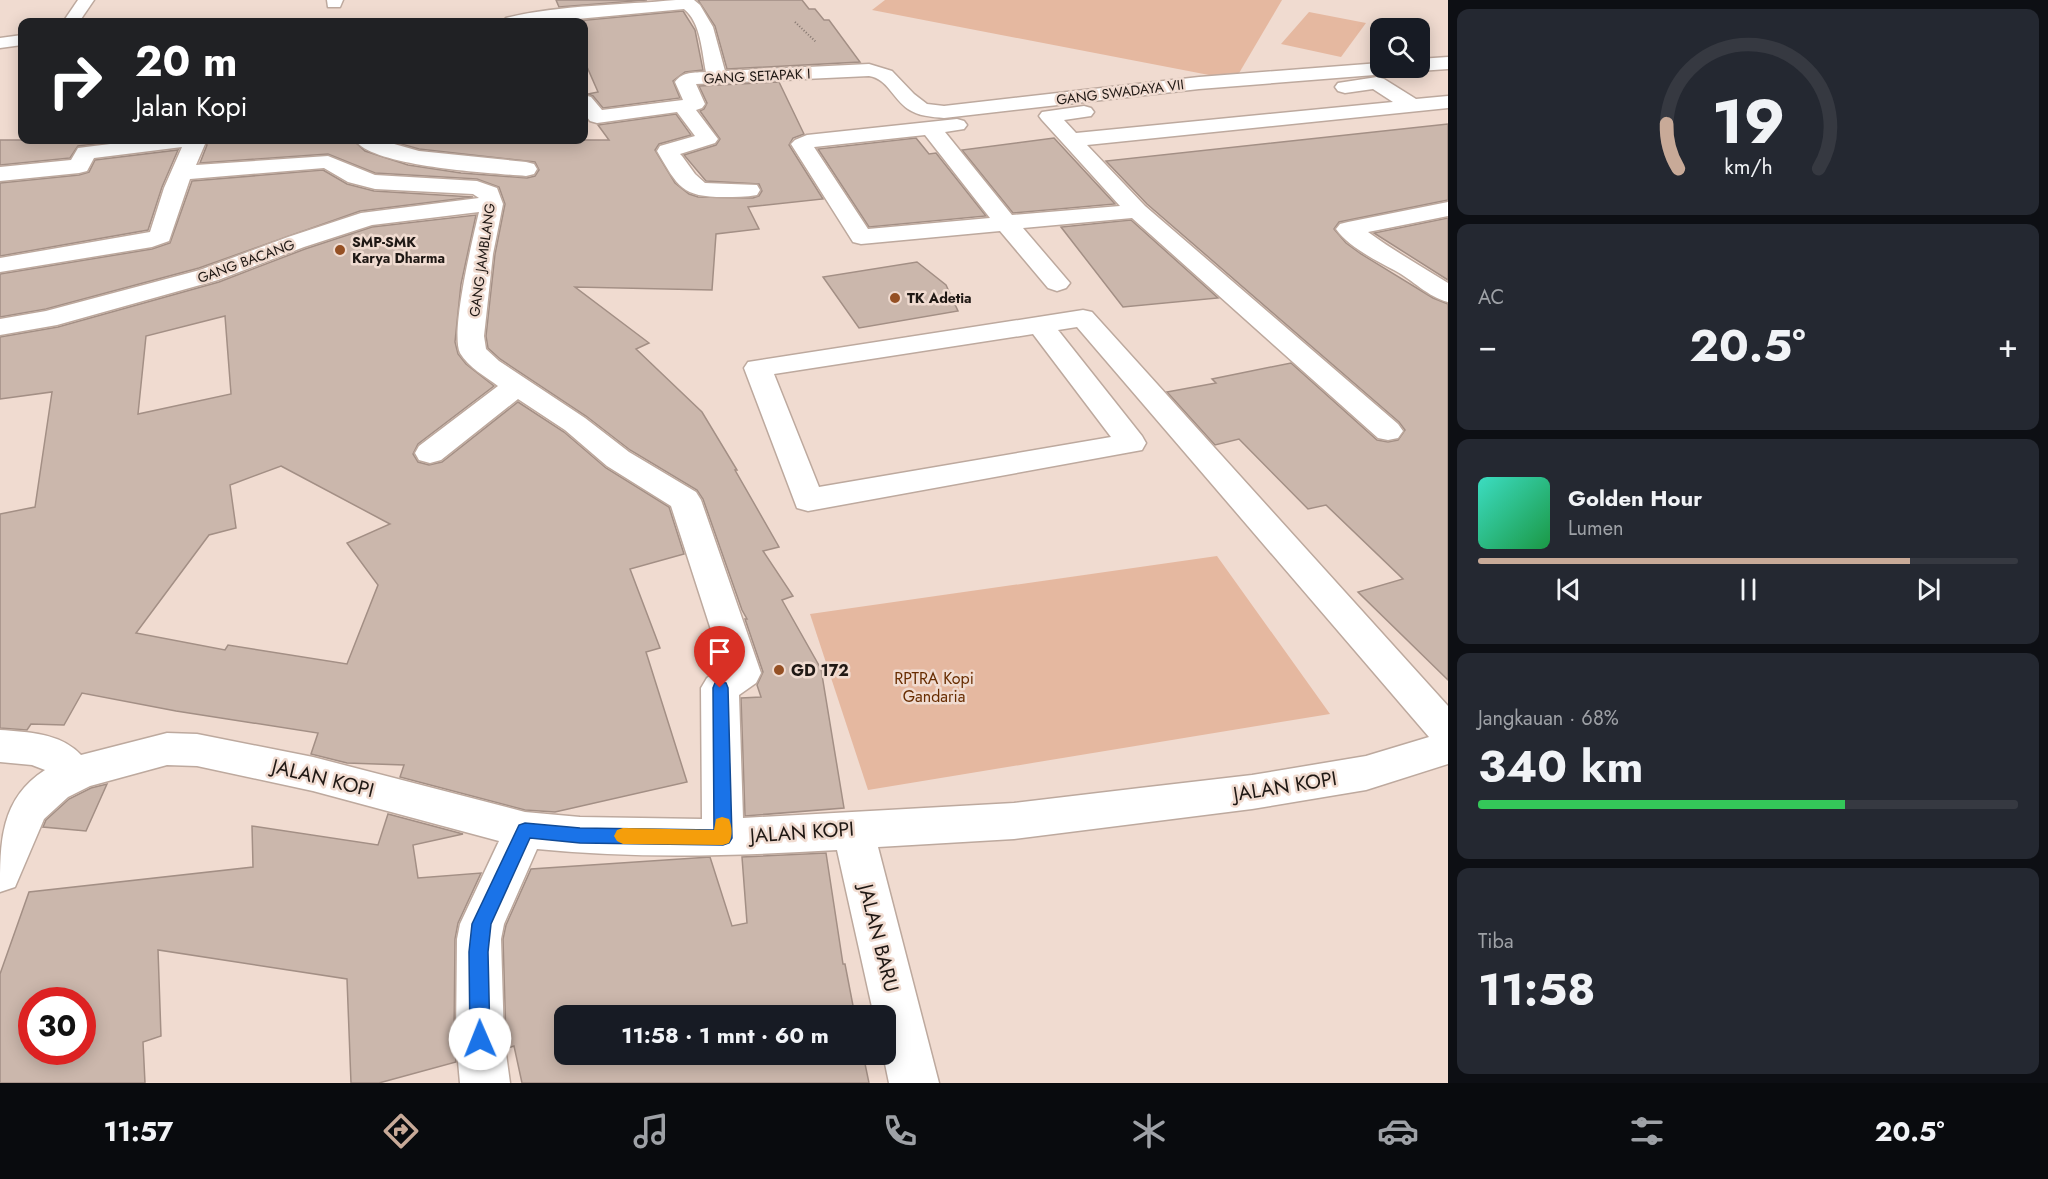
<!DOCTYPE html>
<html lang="id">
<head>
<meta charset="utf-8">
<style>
	:root { --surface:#171b24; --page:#242831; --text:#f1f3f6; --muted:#9ea1a6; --line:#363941; --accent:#c8aa98 }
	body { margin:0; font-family:Jost,sans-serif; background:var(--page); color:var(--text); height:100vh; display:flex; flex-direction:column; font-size:22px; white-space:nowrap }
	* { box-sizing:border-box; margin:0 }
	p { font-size:20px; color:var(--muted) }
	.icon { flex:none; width:33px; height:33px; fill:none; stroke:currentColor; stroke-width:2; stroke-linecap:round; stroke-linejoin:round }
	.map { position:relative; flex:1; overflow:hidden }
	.panel { display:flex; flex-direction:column; gap:9px; padding:9px; background:#0d0f14; width:600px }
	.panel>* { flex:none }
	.banner { position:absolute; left:18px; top:18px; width:570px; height:126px; border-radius:12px; box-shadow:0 3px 15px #0003; background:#202124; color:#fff; overflow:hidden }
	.tools { position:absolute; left:1370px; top:18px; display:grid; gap:12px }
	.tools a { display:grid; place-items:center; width:60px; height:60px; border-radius:12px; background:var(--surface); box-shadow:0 3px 15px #0003; font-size:30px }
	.speed { position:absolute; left:18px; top:987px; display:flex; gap:12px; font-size:30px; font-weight:700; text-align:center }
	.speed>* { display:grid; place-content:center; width:78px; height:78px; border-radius:50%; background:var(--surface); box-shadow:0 3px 15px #0003; line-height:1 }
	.speed .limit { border:9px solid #d22; background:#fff; color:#111 }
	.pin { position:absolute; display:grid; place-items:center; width:51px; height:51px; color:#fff; margin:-62px -26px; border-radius:50% 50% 50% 0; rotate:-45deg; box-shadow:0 0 6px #0007 }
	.pin .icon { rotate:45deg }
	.me { position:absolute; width:66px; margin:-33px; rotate:359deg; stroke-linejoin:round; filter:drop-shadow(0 0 4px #0008) }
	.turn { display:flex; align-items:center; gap:21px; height:126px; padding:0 18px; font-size:27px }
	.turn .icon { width:78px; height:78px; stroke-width:2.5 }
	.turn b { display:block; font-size:42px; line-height:51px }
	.big { font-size:45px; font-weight:700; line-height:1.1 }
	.panel .card { flex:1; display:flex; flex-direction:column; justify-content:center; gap:9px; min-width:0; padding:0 21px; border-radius:12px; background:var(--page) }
	.panel .dial { align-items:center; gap:0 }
	.dial svg { height:156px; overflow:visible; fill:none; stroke:var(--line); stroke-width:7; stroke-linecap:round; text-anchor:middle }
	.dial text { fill:var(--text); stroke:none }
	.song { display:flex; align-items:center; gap:18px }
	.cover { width:72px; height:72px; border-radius:9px; background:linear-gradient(135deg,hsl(170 70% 55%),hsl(140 70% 35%)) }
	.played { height:6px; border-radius:3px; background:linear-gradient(90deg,var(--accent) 80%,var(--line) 80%) }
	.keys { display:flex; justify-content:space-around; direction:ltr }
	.heat { display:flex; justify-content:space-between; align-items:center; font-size:33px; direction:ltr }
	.charge { height:9px; border-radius:4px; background:linear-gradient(90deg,#34c759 68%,var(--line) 0) }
	.trip { position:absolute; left:554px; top:1005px; width:342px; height:60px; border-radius:12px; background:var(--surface); box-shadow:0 3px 15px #0003; font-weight:700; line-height:60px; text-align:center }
	.tab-bar { display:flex; height:96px; justify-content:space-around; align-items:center; background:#090b0e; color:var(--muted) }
	.tab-bar .icon { width:42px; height:42px }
	.tab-bar .selected { color:var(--accent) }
	.tab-bar b { font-size:27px; color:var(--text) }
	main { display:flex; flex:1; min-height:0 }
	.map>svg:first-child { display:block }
	.green { fill:#e5b8a0 }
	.building { fill:#cbb7ac; stroke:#a38f85; stroke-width:1.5; fill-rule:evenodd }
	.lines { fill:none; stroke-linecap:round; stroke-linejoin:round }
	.minor-casing { stroke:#bda99e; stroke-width:3 }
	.path { stroke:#867871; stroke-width:2; stroke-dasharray:1 2; stroke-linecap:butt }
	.minor { fill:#fff; fill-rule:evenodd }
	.route { fill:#1a73e8; stroke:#114b97; stroke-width:1.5 }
	.slow { fill:#f59e0b }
	.poi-dot { fill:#955024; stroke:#f0dbd0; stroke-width:2 }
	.labels { text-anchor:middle; stroke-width:5; stroke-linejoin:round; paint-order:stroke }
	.far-street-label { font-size:14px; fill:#1f1814; stroke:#f0dbd0 }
	.far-poi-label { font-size:14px; font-weight:bold; fill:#1f1814; stroke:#f0dbd0; text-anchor:start }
	.poi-label { font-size:16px; font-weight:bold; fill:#1f1814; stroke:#f0dbd0; text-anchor:start }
	.park-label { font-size:16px; fill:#672c00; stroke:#f0dbd0 }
	.near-street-label { font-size:20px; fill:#1f1814; stroke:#f0dbd0 }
</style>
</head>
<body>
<main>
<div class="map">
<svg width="1448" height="1083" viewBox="0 0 1448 1083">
	<rect width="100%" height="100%" fill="#f0dbd0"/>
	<!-- green -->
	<g class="green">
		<polygon points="885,0 1282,0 1235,80 872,10"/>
		<polygon points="1309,12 1366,23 1341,57 1281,44"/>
		<polygon points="1217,556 1330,714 868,790 810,614"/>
	</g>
	<!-- building -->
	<g class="building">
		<polygon points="556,0 647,0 559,7"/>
		<polygon points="698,0 802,0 809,9 815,9 824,20 829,20 860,62 727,69 715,26"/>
		<polygon points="683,11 695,30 703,70 685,72 673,81 680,98 603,108 593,96 588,94 598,92 584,60 584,22 566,22"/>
		<polygon points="779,82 804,134 793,138 789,145 823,199 748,207 759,229 716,234 712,290 575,287 649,343 636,349 702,412 737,470 735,470 779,547 763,551 793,596 782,600 821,669 844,808 745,816 741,698 761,697 757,685 763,672 745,619 747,619 742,610 703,499 697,490 630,450 586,416 500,359 488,348 486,336 495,254 505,204 499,187 477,179 375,173 328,154 200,163 207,145 204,140 353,140 365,151 408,165 461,173 527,178 535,176 539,170 535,162 419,149 387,140 609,140 598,125 676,114 691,135 659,144 655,150 675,183 689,194 698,197 753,198 759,196 762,191 759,184 706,181 684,155 716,145 720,139 700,111 704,109 707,103 699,86"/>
		<polygon points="1448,124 1448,200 1339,222 1334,229 1346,243 1361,254 1433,298 1448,304 1448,680 1358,592 1403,579 1326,505 1308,509 1239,439 1215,445 1167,392 1216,383 1212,379 1291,363 1377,440 1388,442 1398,440 1405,430 1399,422 1147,204 1106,161"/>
		<polygon points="916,138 929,154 936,153 986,216 869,227 818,149"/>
		<polygon points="1054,138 1115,204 1013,213 962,150"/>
		<polygon points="0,140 128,140 78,146 70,158 0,165"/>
		<polygon points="178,150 162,187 148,230 0,256 0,183 79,175 89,172 95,160"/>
		<polygon points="323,170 347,184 374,191 473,197 360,211 199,268 46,309 0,317 0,274 152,249 170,243 192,181"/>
		<path d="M476,215L461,284L455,342L458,354L466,364L494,386L418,444L413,454L418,462L429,465L442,462L518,402L564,432L606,468L669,507L684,554L630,569L660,648L646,652L687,782L555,812L525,810L400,777L404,765L347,763L311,754L318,733L176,711L82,693L64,725L31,724L27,730L0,728V514L35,507L52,392L0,399V337L58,327L219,282L305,249L372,227ZM225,316L231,394L138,414L146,336ZM281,466L390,524L347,543L378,585L347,664L228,645L225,650L136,633L209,535L236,528L230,485Z"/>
		<polygon points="1448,218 1448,280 1374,233"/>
		<polygon points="1131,220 1218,298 1123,307 1061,227"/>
		<polygon points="917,262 946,285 958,311 859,328 823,277"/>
		<polygon points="107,784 86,831 43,827 46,820 69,799 91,788"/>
		<path d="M388,814L463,834L413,845L418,878L481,873L458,923L455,939L454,1039L456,1062L379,1083H351L347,979L158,950L161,1036L143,1042L145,1083H0V974L29,892L253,867L252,826L378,845ZM32,1000H82V1052H32Z"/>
		<polygon points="826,853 843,964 845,964 855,1016 564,1016 564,1054 863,1054 869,1083 522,1083 514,1046 508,1048 506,1039 503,939 506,925 531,869 710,857 732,926 747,923 742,857"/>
	</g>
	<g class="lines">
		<!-- minor casing -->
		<g class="minor-casing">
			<g id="minor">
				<polygon points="78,0 94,0 79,22 63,22"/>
				<polygon points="327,0 343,0 340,7 328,7"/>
				<path d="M676,0H694L700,5L713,27L725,71L869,64L892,71L914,94L927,104L944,106L1199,77L1380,63V68H1396L1394,72L1387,74L1199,89L944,118C932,117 918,116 908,109C893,99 888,79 869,76L696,84L705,104L702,108L696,110L718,139L715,143L680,154L682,156L695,174L705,183L757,185L760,190L757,195C746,197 735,197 724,197C682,197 678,187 657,151L660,146L695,136L677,112L597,123L590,121L584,113V95L591,97L602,110L683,100L675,82C683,71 694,73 706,72C702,53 701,22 684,9L545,22H503L506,18C558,5 622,5 676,0Z"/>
				<polygon points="22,35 22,45 0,48 0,38"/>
				<polygon points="1448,57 1448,69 1419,71 1411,68 1419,68 1419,59"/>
				<path d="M1377,77L1384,79L1416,99L1448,96V108L1087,145L1145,206L1398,424L1403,431L1398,438L1388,440L1378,438L1132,218L1023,228L1070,283L1066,288L1057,291L1048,288L1000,231L861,244L853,242L791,144L795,140L807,135L957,119L964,121L967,125L964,129L945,132L1012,215L1120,206L1042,120L1039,116L1042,112L1084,106L1091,108L1094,112L1091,116L1064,120L1076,133L1393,102L1373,89L1345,93L1338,91L1335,87L1338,83ZM925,135L990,218L868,229L814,147Z"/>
				<path d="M142,140H202L205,144L196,165L328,156L375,175L477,181L497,188L503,204L493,254L484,336L486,349L499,361L585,418L629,452L696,492L701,500L761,673L756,683L739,695L743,818L1014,803L1140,788L1252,775L1366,756L1429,737L1077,327L1058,330L1142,436L1146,443L1142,450L808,511L797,508L744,368L748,362L1083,310L1092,312L1448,706V764L1366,790L1252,809L1014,839L878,847L939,1083H889L883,1054H885V1016H874L837,850C737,856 637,859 537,849L504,924L501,939L504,1039L510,1083H460L456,1039L457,939L460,924L499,841L313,791L197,766L167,765L90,786L68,797L44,819L15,887L0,892C0,842 0,799 45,770L32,765L0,762V730C28,732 61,733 81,755L167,733L197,734L313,757L525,812L580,817L702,819L701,688L707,678L723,667L671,506L607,466L565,430L518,399L441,460L430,463L419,460L415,453L419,446L498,386C486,377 468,367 460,353C450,332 473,237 479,212L372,225L304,247L218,280L57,325L0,335V319L46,311L200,270L288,237L361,213L479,198L473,194L375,189L348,182L324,168L190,179L169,241L152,247L0,272V258L150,232L164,188L182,147L94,158L87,171L79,173L0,181V167L71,160L78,148ZM1033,334L1111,437L819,487L774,374Z"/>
				<path d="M355,140H380L419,151L526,162L534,164L537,169L534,174L526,176C492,173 373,167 355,140Z"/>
				<path d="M1448,202V216L1368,232C1394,251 1421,266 1448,283V302C1428,297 1413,280 1394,270C1375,260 1349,247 1336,229L1340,224L1348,222Z"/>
			</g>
		</g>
		<!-- path -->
		<polyline class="path" points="795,22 816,42"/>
		<!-- minor -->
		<use href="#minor" class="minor"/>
	</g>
	<!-- route -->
	<polygon class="route" points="720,682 726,683 728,688 732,838 729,843 723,845 580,843 530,838 491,924 488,952 490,1039 487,1046 480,1049 473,1046 470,1039 469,952 472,924 519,825 525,823 580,828 714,830 713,688 715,683"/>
	<!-- slow -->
	<path class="slow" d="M722,817L729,819C732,827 733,835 729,843L723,845L623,844L617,841L614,836L617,830L623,828L714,830L716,819Z"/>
	<!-- markers -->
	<g class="poi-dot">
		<circle cx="340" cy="250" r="6"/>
		<circle cx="895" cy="298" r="6"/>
		<circle cx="779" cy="670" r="6"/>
	</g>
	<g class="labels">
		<!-- far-street labels -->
		<g class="far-street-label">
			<text transform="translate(757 76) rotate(-3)" y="5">GANG SETAPAK I</text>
			<text transform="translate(1120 92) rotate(-7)" y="5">GANG SWADAYA VII</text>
			<text transform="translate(482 260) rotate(-82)" y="5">GANG JAMBLANG</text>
			<text transform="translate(246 261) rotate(-20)" y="5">GANG BACANG</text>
		</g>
		<!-- far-poi labels -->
		<g class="far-poi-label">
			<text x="352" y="247">SMP-SMK<tspan x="352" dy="16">Karya Dharma</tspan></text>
			<text x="907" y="303">TK Adetia</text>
		</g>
		<!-- poi labels -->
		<g class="poi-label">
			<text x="791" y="676">GD 172</text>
		</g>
		<!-- park labels -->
		<g class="park-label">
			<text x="934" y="684">RPTRA Kopi<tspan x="934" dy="18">Gandaria</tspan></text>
		</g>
		<!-- near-street labels -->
		<g class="near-street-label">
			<text transform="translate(323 778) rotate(14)" y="7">JALAN KOPI</text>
			<text transform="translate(1285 786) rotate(-9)" y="7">JALAN KOPI</text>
			<text transform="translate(802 832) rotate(-4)" y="7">JALAN KOPI</text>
			<text transform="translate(879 938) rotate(76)" y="7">JALAN BARU</text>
		</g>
	</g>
</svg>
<div class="tools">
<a><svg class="icon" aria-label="search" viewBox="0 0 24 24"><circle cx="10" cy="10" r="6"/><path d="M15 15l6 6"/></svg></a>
</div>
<div class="speed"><div class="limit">30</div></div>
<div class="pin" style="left:720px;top:688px;background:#d93025"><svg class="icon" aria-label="arrive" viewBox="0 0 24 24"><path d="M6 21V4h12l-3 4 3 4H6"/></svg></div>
<svg class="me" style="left:480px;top:1039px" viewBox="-20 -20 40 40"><circle r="19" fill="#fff"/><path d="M0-13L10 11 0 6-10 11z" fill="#1a73e8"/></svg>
<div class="trip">11:58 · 1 mnt · 60 m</div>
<div class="banner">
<div class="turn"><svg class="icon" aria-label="right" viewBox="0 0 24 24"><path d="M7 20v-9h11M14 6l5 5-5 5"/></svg><div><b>20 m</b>Jalan Kopi</div></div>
</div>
</div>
<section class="panel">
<div class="card dial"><svg viewBox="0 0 100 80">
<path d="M14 69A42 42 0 1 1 86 69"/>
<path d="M14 69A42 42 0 0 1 8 46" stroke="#c8aa98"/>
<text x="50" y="56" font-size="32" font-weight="700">19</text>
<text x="50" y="72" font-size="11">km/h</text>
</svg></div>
<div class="card"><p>AC</p>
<div class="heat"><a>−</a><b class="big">20.5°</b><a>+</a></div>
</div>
<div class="card">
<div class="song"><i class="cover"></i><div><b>Golden Hour</b><p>Lumen</p></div></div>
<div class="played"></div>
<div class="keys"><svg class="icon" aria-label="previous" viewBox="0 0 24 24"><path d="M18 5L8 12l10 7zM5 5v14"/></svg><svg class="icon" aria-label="pause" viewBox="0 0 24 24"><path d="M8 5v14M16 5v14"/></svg><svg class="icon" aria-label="next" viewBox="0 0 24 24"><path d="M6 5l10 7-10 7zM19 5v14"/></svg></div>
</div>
<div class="card"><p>Jangkauan · 68%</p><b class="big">340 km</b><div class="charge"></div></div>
<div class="card"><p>Tiba</p><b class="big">11:58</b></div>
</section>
</main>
<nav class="tab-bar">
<b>11:57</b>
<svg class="icon selected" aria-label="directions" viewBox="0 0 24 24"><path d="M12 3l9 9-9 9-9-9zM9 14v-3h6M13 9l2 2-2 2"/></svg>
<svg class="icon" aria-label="music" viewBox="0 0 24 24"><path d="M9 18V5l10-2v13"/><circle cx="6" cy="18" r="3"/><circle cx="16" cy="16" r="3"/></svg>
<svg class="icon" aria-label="phone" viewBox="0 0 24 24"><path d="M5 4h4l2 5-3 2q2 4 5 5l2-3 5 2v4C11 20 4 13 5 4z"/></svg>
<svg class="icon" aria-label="climate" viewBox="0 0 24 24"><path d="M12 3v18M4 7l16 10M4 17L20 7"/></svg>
<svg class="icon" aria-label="car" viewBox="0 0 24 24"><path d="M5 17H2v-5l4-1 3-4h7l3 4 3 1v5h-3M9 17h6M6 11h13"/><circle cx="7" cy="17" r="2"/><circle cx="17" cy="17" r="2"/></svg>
<svg class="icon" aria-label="filters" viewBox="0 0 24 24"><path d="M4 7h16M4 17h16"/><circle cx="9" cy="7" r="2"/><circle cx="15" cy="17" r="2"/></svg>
<b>20.5°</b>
</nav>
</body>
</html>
